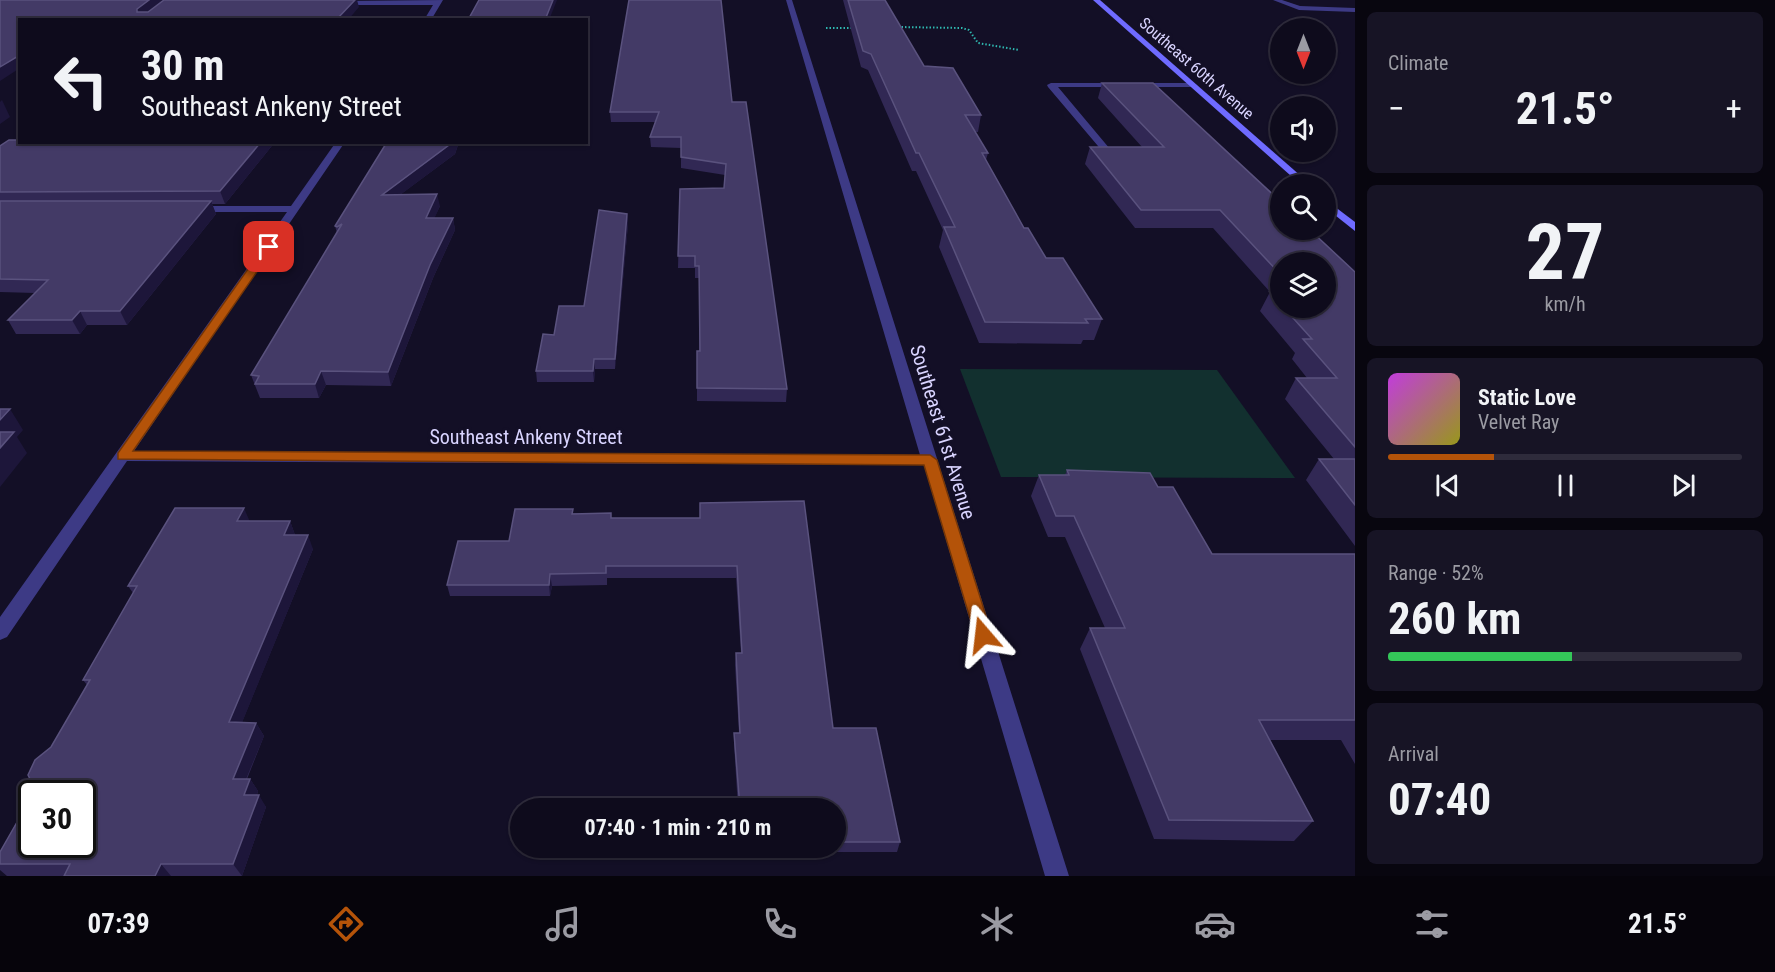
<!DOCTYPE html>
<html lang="en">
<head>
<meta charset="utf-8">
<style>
	:root { --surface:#0e0b1c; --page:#171425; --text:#f1f3f6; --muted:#9b9ba3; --line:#2e2b3b; --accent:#b45309 }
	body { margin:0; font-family:"Roboto Condensed",sans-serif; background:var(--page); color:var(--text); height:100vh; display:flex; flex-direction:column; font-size:22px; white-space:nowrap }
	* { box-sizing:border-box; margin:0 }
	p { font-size:20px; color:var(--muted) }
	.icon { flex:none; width:33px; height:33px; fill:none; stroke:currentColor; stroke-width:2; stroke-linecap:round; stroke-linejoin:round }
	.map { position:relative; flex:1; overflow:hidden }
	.details { display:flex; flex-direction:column; gap:12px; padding:12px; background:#08060f; width:420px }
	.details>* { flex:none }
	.guide { position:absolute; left:18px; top:18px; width:570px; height:126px; border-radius:0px; box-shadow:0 2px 4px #0004,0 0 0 2px var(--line); background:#0e0b1c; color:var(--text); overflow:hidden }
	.needle { width:39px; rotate:180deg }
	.controls { position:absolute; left:1270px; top:18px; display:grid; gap:12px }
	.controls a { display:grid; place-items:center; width:66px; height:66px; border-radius:50%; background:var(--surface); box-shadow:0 2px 4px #0004,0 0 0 2px var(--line); font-size:30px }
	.speed { position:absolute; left:18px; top:780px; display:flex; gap:12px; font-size:30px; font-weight:700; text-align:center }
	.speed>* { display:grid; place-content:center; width:78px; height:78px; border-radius:50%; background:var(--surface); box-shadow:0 2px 4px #0004,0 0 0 2px var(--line); line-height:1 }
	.speed .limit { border:3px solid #111; border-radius:9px; background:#fff; color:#111 }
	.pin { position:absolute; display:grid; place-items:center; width:51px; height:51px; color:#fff; margin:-26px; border-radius:12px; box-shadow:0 3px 9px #0006 }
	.me { position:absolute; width:66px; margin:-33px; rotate:343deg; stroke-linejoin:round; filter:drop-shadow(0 0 4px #0008) }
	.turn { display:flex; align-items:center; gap:21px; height:126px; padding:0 24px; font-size:27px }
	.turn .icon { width:78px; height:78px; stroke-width:2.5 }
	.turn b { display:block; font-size:42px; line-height:51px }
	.big { font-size:45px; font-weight:700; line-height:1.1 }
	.details .card { flex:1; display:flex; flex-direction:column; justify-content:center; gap:9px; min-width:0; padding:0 21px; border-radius:9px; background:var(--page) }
	.details .dial { align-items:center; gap:0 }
	.dial b { font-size:78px; line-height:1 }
	.song { display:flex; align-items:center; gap:18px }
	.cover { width:72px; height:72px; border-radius:9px; background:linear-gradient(135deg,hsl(290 70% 55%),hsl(60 70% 35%)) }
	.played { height:6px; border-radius:3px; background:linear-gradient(90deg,var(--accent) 30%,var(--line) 30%) }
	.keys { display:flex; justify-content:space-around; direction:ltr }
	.heat { display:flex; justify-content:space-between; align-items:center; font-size:33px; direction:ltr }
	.charge { height:9px; border-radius:4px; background:linear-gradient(90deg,#34c759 52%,var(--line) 0) }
	.trip { position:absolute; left:510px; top:798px; width:336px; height:60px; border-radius:30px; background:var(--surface); box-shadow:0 2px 4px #0004,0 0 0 2px var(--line); font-weight:700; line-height:60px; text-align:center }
	.dock { display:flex; height:96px; justify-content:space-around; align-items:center; background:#06040b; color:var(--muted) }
	.dock .icon { width:42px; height:42px }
	.dock .active { color:var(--accent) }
	.dock b { font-size:27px; color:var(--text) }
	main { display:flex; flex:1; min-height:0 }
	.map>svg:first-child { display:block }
	.green { fill:#12302f }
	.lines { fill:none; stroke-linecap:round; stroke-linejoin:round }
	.path { stroke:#2fb8b0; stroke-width:2; stroke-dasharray:1.5 2; stroke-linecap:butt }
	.lane { fill:#3d3a85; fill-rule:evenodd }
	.street { fill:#3d3a85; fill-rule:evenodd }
	.secondary { fill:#6f6bff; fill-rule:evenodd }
	.wall { fill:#312854; fill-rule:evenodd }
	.shaded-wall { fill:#1d163a }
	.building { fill:#433a66; stroke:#5a527e; stroke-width:1.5 }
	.route { fill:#b45309; stroke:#753606; stroke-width:1.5 }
	.labels { text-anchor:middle; stroke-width:6; stroke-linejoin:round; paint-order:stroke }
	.far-street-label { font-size:16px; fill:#d9d4ff; stroke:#130f26 }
	.street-label { font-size:20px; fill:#d9d4ff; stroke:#130f26 }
</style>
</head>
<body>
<main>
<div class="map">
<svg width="1355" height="876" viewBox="0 0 1355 876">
	<rect width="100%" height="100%" fill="#130f26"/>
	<!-- green -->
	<polygon class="green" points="960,369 1217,370 1295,478 1001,477"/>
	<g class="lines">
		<!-- path -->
		<g class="path">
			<polyline points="898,27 962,28 969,30 978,43 1019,50"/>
			<polyline points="826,28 854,28"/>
		</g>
		<!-- lane -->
		<g class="lane">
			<polygon points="1273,0 1282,0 1300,6 1355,8 1355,12 1299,10"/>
			<polygon points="1051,83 1190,83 1194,85 1190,87 1058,87 1115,155 1115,159 1109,159 1048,87 1047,85"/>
		</g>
		<!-- street -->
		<g class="street">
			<polygon points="443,0 431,20 424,20 433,5 339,5 336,3 339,1"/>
			<polygon points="786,0 792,0 1069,876 1045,876 924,465 127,461 7,637 0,640 0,617 287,212 196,212 191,209 196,206 291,206 336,142 345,142 134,451 920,455"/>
		</g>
		<!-- secondary -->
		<g class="secondary">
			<polygon points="1093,0 1100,0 1310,184 1300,184"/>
			<polygon points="1326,200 1355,222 1355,231 1326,208"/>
		</g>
	</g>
	<!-- wall -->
	<g class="wall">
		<polygon points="843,0 885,0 924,66 981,115 978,132 975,132 988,153 986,160 1024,228 1046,258 1102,319 1094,340 1083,340 1081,344 979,343 939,247 943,230 916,171 912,171 868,70 861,67"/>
		<path d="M1102,83L1355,272V546L1306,480L1319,459H1334L1285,399L1296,378H1307L1292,359L1295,353L1260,311L1270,292L1213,228H1135L1085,164L1090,147H1142L1098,98ZM1281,262L1326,308H1281Z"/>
		<polygon points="732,102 787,389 786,402 697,401 697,351 699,351 699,278 695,278 695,268 678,268 680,189 724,188 725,175 681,168 681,148 651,147 650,137 655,122 611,122 610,112"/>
		<polygon points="275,142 225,204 212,204 216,214 127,325 87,325 80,334 16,334 8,320 35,293 0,292 0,146"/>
		<polygon points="387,142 459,142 455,154 401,194 440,206 434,218 453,218 455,230 433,278 391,386 326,385 319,398 260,398 251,375 337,233 335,226"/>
		<polygon points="627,214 628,224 615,369 595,369 594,382 537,382 536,371 554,335 584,306"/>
		<polygon points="1067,470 1158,487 1212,554 1355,554 1355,764 1341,740 1270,740 1313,821 1294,841 1154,839 1080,649 1090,628 1105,628 1065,537 1048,537 1031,496 1039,475 1065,475"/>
		<polygon points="700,503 900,842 897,852 741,852 740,848 836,848 836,808 738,808 734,744 734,733 739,733 735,665 736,653 741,653 736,578 607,578 607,585 552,586 550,596 450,596 447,585 509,541 573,509 573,513 611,518 700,518"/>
		<polygon points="250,521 290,521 295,535 313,549 242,722 256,723 264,736 247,779 250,779 258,791 257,795 266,807 242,876 7,876 0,870 0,852 35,789 51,747 87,685 83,680 133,593 128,586"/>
	</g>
	<!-- shaded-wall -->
	<g class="shaded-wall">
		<polygon points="149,0 165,0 141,18 137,12 137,9"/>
		<polygon points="355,0 357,0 359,7 348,20 336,20"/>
		<polygon points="553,0 557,0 549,20 545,20"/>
		<polygon points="20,55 20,68 0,81 0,67"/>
		<polygon points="2,100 10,117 0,124 0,102"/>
		<polygon points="261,142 275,142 225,204 220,191"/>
		<polygon points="459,142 455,154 384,207 382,195 453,143"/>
		<polygon points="437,194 440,206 429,230 426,218"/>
		<polygon points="211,201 216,214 127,325 120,311"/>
		<polygon points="627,214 628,224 615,369 615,359"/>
		<polygon points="453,218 455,230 433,278 391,386 388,372 430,265"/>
		<polygon points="80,311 87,325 80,334 72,320"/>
		<polygon points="594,359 595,369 594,382 593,371"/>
		<polygon points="321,371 326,385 319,398 315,384"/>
		<polygon points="10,409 23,430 17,437 27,453 0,487 0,420"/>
		<polygon points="244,508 250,522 237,521"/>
		<polygon points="290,521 295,535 290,549 284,535"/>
		<polygon points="308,535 313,549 237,735 229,722"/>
		<polygon points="550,574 552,586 550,596 549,585"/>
		<polygon points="256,723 264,736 241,791 233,779"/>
		<polygon points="250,779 258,791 252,807 244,795"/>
		<polygon points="259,795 266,807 242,876 233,864"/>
		<polygon points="161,864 171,876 155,876"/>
	</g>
	<!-- building -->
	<g class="building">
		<polygon points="0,0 149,0 137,9 137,12 148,12 164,0 355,0 336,20 20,20 20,55 0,67"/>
		<polygon points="479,0 553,0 545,20 468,20"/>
		<polygon points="629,0 721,0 732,102 746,102 787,389 697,388 697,351 700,351 699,266 695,266 695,256 678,256 680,189 724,188 726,164 681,157 681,137 650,137 659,112 610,112"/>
		<polygon points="848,0 885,0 924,66 953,68 981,115 965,115 988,153 982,153 1024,228 1028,228 1046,258 1063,258 1102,319 1085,319 1088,323 985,322 944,227 955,227 919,153 916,153 871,54 863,51"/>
		<polygon points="1102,83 1153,83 1281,202 1281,230 1310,230 1355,272 1355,447 1296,378 1337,378 1303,339 1312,339 1284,308 1326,308 1326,262 1281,262 1281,275 1220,210 1141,210 1090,147 1164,147"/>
		<polygon points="9,140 20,140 20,142 261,142 220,191 0,192 0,146"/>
		<polygon points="387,142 453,142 382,195 437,194 426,218 453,218 430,265 388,372 321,371 315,384 255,384 259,376 251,375 342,224 337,227 335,226"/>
		<polygon points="0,201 211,201 120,311 80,311 72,320 8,320 48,280 0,279"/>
		<polygon points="599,210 627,214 615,359 594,359 593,371 536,371 543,334 554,335 559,306 584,306"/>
		<polygon points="1270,292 1281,292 1281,304"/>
		<polygon points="0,409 10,409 0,420"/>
		<polygon points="0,432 14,432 0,448"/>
		<polygon points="1319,459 1355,459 1355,505"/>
		<polygon points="1067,470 1150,473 1158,487 1173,487 1212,554 1355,554 1355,720 1259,720 1313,821 1169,820 1090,628 1125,628 1074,516 1056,516 1039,475 1069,475"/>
		<polygon points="804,501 833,728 876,728 900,842 836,842 836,808 740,808 734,733 740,733 736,653 742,653 737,566 606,566 606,573 550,574 549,585 447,585 458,541 509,541 515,509 573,509 572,514 611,513 611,518 700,518 700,503"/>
		<polygon points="175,508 244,508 237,521 290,521 284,535 308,535 229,722 256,723 233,779 250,779 244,795 259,795 233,864 161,864 155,876 64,876 70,864 0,864 0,852 32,796 32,844 82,844 82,794 33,794 35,789 28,775 35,760 51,747 90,680 83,680 137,586 128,586"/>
	</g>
	<!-- route -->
	<polygon class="route" points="265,245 274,247 133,451 930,455 937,460 992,635 989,640 977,640 975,635 924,465 118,459 118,453"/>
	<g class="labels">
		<!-- far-street labels -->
		<g class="far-street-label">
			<text transform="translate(1197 68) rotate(41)" y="6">Southeast 60th Avenue</text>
		</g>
		<!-- street labels -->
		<g class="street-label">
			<text transform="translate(943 432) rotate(73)" y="7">Southeast 61st Avenue</text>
			<text x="526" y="444">Southeast Ankeny Street</text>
		</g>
	</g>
</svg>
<div class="controls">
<a><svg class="needle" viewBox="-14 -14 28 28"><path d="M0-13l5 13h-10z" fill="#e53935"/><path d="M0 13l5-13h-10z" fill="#9b9ba3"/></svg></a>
<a><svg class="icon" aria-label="sound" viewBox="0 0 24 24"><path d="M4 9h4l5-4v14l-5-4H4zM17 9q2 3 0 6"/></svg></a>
<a><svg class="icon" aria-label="search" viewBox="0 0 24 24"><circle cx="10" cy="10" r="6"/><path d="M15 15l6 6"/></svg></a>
<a><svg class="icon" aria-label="layers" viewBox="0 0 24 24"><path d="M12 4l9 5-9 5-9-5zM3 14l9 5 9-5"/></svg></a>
</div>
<div class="speed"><div class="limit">30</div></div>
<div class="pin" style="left:269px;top:247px;background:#d93025"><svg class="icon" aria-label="arrive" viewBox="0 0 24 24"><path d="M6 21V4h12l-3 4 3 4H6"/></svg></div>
<svg class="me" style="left:983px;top:635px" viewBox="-20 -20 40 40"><path d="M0-17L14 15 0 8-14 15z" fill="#b45309" stroke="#fff" stroke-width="4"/></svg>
<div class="trip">07:40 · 1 min · 210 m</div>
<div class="guide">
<div class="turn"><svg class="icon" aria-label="left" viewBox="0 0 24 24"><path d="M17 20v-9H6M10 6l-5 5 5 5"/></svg><div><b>30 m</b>Southeast Ankeny Street</div></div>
</div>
</div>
<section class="details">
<div class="card"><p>Climate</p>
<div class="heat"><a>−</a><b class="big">21.5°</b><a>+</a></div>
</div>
<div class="card dial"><b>27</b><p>km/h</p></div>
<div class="card">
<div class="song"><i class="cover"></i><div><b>Static Love</b><p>Velvet Ray</p></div></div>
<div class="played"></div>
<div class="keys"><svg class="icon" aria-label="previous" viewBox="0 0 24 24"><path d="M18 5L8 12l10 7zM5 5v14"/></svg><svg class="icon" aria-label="pause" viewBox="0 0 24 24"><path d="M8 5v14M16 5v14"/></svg><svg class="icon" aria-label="next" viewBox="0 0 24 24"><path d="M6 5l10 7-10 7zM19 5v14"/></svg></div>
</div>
<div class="card"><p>Range · 52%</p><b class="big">260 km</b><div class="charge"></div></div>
<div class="card"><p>Arrival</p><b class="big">07:40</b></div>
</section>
</main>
<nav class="dock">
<b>07:39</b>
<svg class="icon active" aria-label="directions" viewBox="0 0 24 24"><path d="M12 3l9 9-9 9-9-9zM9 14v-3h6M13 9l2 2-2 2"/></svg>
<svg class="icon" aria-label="music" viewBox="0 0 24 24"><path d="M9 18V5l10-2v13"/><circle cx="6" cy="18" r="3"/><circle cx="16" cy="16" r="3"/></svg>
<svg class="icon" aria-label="phone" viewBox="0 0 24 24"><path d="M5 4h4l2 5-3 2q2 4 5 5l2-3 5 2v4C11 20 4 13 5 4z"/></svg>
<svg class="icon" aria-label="climate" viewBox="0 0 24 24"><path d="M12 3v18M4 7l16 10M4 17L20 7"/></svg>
<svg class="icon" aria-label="car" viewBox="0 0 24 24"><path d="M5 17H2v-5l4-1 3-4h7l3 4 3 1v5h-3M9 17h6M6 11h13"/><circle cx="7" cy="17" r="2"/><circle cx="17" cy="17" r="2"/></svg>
<svg class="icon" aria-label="filters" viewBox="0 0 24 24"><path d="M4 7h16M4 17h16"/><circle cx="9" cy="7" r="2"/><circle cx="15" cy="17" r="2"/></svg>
<b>21.5°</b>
</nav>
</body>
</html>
